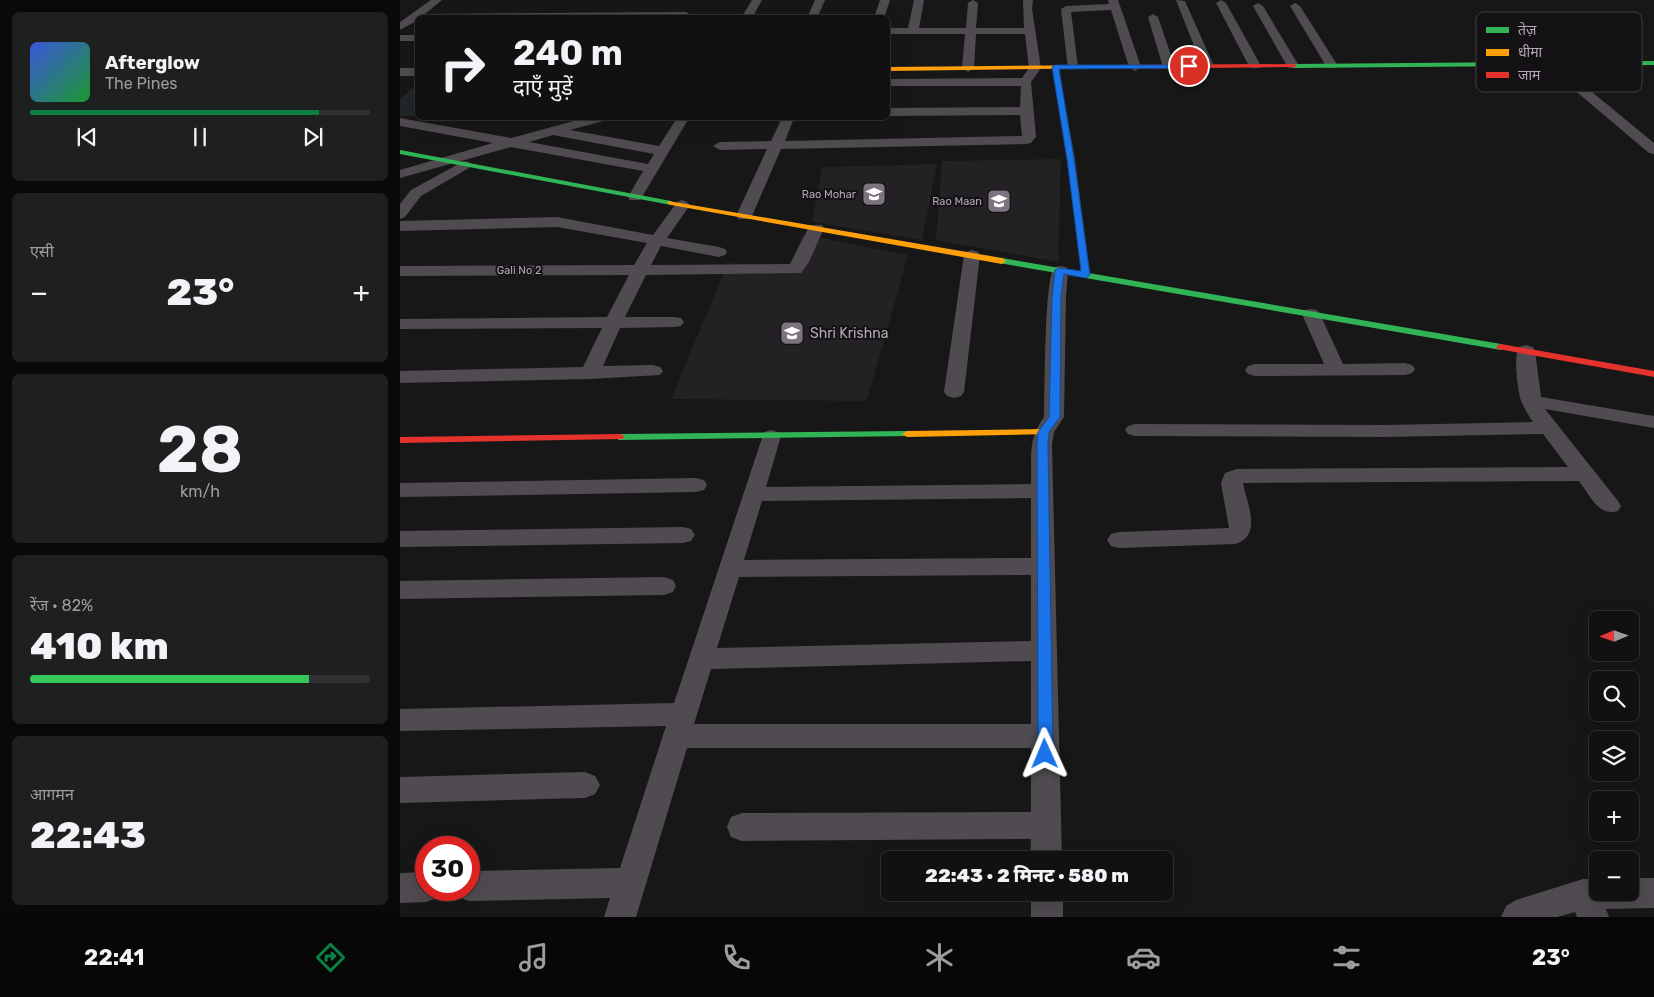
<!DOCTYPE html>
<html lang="hi">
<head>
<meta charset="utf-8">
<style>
	:root { --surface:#111; --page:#1e1f1f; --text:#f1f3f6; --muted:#9c9d9f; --line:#303131; --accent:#0b8043 }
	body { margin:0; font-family:Rubik,"Noto Sans Devanagari",sans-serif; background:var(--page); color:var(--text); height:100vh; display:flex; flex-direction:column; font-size:19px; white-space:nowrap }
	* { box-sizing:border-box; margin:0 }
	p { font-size:16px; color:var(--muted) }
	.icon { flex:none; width:28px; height:28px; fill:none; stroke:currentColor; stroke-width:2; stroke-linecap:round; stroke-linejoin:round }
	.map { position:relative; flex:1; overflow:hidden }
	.panel { display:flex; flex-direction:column; gap:12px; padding:12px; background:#090909; width:400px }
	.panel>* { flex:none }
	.hud { position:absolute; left:15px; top:15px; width:475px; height:105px; border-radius:8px; box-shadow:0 5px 20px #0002,0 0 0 1px var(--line); background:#111; color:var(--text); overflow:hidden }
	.needle { width:32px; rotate:268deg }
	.tools { position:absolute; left:1189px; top:611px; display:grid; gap:10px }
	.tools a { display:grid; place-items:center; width:50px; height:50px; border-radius:8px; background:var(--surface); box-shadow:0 5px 20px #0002,0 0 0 1px var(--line); font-size:25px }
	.speed { position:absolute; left:15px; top:836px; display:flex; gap:10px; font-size:25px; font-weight:700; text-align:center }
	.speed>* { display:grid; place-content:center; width:65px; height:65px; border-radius:50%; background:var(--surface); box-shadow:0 5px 20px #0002,0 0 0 1px var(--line); line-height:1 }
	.speed .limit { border:8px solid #d22; background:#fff; color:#111 }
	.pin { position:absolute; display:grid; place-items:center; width:42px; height:42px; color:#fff; margin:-21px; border:2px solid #fff; border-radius:50%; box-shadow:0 1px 5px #0007 }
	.me { position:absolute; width:55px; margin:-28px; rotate:359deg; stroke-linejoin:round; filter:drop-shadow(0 0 4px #0008) }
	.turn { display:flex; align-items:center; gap:18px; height:105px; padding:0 15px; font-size:22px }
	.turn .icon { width:65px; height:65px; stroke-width:2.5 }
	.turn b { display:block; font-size:35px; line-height:42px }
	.big { font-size:38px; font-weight:800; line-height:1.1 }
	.panel .widget { flex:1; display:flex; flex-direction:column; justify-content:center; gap:8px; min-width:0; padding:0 18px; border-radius:8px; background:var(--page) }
	.panel .dial { align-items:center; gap:0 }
	.dial b { font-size:65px; line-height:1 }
	.song { display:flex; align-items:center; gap:15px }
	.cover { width:60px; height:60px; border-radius:8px; background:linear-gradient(135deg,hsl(230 70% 55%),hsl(130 70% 35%)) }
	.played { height:5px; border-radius:2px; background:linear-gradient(90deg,var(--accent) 85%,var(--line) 85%) }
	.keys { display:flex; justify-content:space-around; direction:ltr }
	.heat { display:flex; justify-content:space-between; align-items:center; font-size:28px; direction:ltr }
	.charge { height:8px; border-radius:4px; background:linear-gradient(90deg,#34c759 82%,var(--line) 0) }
	.trip { position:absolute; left:481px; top:851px; width:292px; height:50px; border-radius:8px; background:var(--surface); box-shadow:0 5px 20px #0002,0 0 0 1px var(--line); font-weight:800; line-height:50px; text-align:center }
	.tabs { display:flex; height:80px; justify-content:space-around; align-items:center; background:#070707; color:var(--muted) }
	.tabs .icon { width:35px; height:35px }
	.tabs .active { color:var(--accent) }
	.tabs b { font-size:22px; color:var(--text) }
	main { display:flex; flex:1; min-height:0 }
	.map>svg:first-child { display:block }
	.built { fill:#232123 }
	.green { fill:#212728 }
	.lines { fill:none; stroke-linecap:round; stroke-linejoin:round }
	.lane { fill:#4f4b50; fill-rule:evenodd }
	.street { fill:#4f4b50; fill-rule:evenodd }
	.fast { fill:#30b455; fill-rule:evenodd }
	.slow { fill:#ff9f0a; fill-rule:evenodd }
	.jam { fill:#e5322d; fill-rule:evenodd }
	.route { fill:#1a73e8; stroke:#114b97 }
	.labels { text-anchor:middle; stroke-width:4; stroke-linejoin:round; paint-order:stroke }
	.far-poi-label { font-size:11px; fill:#b3a8b7; stroke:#131113; text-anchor:end }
	.far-street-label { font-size:11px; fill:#b3a8b7; stroke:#131113 }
	.poi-label { font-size:14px; fill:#b3a8b7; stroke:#131113; text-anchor:start }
	.key { fill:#131113; stroke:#433e44; stroke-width:1 }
	.key-label { font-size:14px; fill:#b3a8b7 }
</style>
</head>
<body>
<main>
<section class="panel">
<div class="widget">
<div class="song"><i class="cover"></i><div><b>Afterglow</b><p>The Pines</p></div></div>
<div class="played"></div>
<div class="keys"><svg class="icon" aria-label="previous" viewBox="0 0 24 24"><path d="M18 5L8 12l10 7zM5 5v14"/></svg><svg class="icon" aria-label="pause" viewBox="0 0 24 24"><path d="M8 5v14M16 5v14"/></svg><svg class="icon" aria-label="next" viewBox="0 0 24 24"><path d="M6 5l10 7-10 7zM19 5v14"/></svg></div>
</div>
<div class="widget"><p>एसी</p>
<div class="heat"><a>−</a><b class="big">23°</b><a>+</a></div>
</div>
<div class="widget dial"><b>28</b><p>km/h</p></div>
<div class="widget"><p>रेंज · 82%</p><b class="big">410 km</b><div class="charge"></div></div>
<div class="widget"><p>आगमन</p><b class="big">22:43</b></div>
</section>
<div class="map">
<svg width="1254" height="917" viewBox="0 0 1254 917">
	<rect width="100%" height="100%" fill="#171717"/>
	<!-- built -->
	<g class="built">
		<polygon points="661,159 658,262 536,240 542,161"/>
		<polygon points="537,164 522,240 412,222 422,167"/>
		<polygon points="402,234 508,255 467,401 271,399 328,263 391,267"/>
	</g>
	<!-- green -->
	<polygon class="green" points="17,84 17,116 0,116 0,99"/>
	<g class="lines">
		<!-- lane -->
		<polygon class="lane" points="655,65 658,67 675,159 690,275 686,278 682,275 667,159 652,67"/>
		<!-- street -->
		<g class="street">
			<polygon points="31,0 42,0 25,14 286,12 291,15 288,18 18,18 18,20 0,30 0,22"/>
			<polygon points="352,0 362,0 352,18 341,18"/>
			<polygon points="415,0 425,0 417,18 407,18"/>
			<polygon points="480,0 490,0 484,18 474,18"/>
			<polygon points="514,0 524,0 519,28 566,28 568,3 573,0 578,3 576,28 624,28 623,0 633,0 632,9 641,68 631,82 636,137 631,143 626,144 381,149 352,216 349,219 339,219 336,216 367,149 320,150 313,146 320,142 371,141 382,118 394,118 385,141 622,136 620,115 488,116 488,108 620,107 621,86 488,86 488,79 622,78 629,68 625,34 576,34 574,68 568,72 562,68 565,34 488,34 488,28 508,28"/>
			<polygon points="708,0 718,0 741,67 735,71 729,67 711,10 671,12 678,67 676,69 668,69 661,9 666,6 709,4"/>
			<polygon points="776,0 785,1 814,66 812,68 804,68 802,66"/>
			<polygon points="821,0 826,3 861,66 859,68 851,68 849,66 816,3"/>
			<polygon points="858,3 863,6 899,66 897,68 889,68 887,66 853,6"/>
			<polygon points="895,3 900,6 938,66 936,68 928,68 926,66 890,6"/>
			<polygon points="753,14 758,17 775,67 773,69 765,69 763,67 748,17"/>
			<rect x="0" y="35" width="18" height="6"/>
			<polygon points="1178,61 1184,64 1169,73 1254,143 1254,154 1249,153 1159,77 1157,74 1160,69"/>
			<rect x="0" y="68" width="18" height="8"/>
			<path d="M0,118L111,138L185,118H204L203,121L170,130L259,146L277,118H289L242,197L240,200H230L228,197L243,171L111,147L0,178V170L93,143L0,126ZM153,135L158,136L254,154L248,164L129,142Z"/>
			<polygon points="64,161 69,162 71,165 69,168 21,196 5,217 0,219 0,204 11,190"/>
			<polygon points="282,200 287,202 290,205 267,238 319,247 325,249 327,252 325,255 319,257 261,246 251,265 390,264 410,225 422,225 424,228 409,262 401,273 246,275 225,317 275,317 281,318 284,322 281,326 275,327 220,328 203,366 253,365 260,367 263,371 260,375 190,379 0,383 0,371 183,367 202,328 0,329 0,319 207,317 229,275 0,276 0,266 234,265 247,243 157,227 0,231 0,221 157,217 253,235 277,202"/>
			<polygon points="572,250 578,252 580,255 564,392 561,396 554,398 547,396 544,392 564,255 566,252"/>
			<path d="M660,266L666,267L668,271L666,296L664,417L654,432L652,445L662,860H630L631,839L342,841L331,837L327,827L331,817L342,813L631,812V748H287L236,917H204L210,898L69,901L58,897L55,890H69V871L220,868L266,726L0,731V709L274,703L364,432L371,430L378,432L381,436L366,487L631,484C632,456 627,441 644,417C645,393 644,282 654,267ZM631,498V558L344,560L362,501ZM631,575V641L317,648L339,577ZM631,661V724H294L311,669Z"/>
			<polygon points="911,309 917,310 920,314 943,364 1005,363 1012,365 1015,369 1012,373 1005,375 855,376 848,374 845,370 848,366 855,364 924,364 902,314 905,310"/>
			<path d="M1126,345L1133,347L1135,351L1141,397L1254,416V428L1145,409L1218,501L1221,506L1218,511C1198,517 1190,495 1179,481L843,483C847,504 863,536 835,544L719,548L711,546L707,540L711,534L719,532L829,528L821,483L825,473L837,469L1168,467L1143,434L985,437L735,436L728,434L725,430L728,426L735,424L985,425L1133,422C1129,416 1124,408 1121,401C1118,392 1113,356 1119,347Z"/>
			<polygon points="296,478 304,480 307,485 304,490 296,492 0,497 0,483"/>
			<polygon points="283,527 291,529 295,535 291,541 283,543 0,547 0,531"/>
			<polygon points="264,577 273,580 276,586 273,592 264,595 0,599 0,581"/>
			<polygon points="185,772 195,776 200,785 195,794 185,798 0,803 0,777"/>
			<polygon points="26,872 26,890 41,890 37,898 26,902 0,903 0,873"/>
			<polygon points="1230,878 1254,878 1254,908 1206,909 1209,917 1177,917 1175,912 1157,917 1101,917 1106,906 1116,900 1183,879 1198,879 1198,892 1230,892"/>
			<rect x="631" y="892" width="32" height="25"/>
		</g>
		<!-- fast -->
		<g class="fast">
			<polygon points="1254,61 1254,65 894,68 891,66 894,64"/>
			<polygon points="0,150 271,201 275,203 271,205 0,154"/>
			<polygon points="602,258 1101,344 1106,347 1101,350 599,263 599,259"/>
			<polygon points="507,431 512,434 511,436 219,440 214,437 219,434"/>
		</g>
		<!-- slow -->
		<g class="slow">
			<polygon points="711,65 713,66 713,68 488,71 488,67"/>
			<polygon points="268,201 602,258 606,261 602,264 271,205 267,203"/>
			<polygon points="644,429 648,430 649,432 648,434 507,437 502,434 507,431"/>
		</g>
		<!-- jam -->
		<g class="jam">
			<polygon points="894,64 897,66 896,67 711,69 708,67 711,65"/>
			<polygon points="1101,344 1254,371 1254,377 1098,349 1096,347 1098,345"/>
			<polygon points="219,434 223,435 224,437 223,439 0,443 0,437"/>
		</g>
	</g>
	<!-- route -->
	<polygon class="route" points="655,65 789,65 792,66 789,68 659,69 674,159 690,275 686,278 664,274 661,296 660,417 649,432 648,444 653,754 651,759 645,761 640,759 638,754 637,444 638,432 649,417 652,296 655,270 660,268 681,271 667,159 652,67"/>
	<!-- icons -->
	<defs>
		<g id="school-square" transform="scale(1.25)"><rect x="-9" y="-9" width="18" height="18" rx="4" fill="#7c757f" stroke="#131113"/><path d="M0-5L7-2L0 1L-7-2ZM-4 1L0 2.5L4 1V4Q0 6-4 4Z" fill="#fff"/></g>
	</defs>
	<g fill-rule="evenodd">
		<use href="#school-square" x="474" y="194"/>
		<use href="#school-square" x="599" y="201"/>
		<use href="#school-square" x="392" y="333"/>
	</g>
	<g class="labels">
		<!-- far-poi labels -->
		<g class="far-poi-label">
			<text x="456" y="198">Rao Mohar</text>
			<text x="582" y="205">Rao Maan</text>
		</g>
		<!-- far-street labels -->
		<g class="far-street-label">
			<text x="119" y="274">Gali No 2</text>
		</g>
		<!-- poi labels -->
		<g class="poi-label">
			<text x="410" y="338">Shri Krishna</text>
		</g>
	</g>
	<!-- legend -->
	<rect x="1076" y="12" width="166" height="80" rx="8" class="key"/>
	<rect x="1086" y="27" width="23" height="6" fill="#30b455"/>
	<rect x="1086" y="49" width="23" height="7" fill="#ff9f0a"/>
	<rect x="1086" y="72" width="23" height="6" fill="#e5322d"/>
	<g class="key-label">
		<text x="1118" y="35">तेज़</text>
		<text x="1118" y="57">धीमा</text>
		<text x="1118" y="80">जाम</text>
	</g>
</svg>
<div class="tools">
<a><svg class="needle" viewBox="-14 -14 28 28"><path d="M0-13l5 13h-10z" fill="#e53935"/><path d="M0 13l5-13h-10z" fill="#9c9d9f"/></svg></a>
<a><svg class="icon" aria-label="search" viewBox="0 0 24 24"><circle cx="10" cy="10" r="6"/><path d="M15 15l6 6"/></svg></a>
<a><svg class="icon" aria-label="layers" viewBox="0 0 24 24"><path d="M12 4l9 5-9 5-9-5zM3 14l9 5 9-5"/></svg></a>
<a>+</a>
<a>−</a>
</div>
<div class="speed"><div class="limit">30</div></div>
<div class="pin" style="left:789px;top:66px;background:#d93025"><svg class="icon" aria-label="arrive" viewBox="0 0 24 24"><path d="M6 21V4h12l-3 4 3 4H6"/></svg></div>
<svg class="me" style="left:645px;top:754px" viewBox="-20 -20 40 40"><path d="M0-17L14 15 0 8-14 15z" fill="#1a73e8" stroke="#fff" stroke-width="4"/></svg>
<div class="trip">22:43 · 2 मिनट · 580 m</div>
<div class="hud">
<div class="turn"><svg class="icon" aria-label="right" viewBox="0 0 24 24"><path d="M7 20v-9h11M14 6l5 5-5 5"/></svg><div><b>240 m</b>दाएँ मुड़ें</div></div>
</div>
</div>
</main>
<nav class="tabs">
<b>22:41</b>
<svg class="icon active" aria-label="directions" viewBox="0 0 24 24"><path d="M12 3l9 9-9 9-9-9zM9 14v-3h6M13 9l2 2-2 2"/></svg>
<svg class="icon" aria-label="music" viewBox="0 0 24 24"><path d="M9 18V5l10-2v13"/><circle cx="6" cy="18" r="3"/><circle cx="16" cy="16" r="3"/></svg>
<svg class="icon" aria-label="phone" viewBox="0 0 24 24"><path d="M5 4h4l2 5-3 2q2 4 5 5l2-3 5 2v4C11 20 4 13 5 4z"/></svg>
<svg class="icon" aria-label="climate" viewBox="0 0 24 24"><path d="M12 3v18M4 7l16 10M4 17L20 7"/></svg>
<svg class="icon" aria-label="car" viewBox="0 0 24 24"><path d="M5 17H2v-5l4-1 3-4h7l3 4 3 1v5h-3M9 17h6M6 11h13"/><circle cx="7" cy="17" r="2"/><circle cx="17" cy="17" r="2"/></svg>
<svg class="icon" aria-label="filters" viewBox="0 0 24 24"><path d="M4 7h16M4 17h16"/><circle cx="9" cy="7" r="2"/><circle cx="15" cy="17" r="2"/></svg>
<b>23°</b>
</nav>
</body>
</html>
